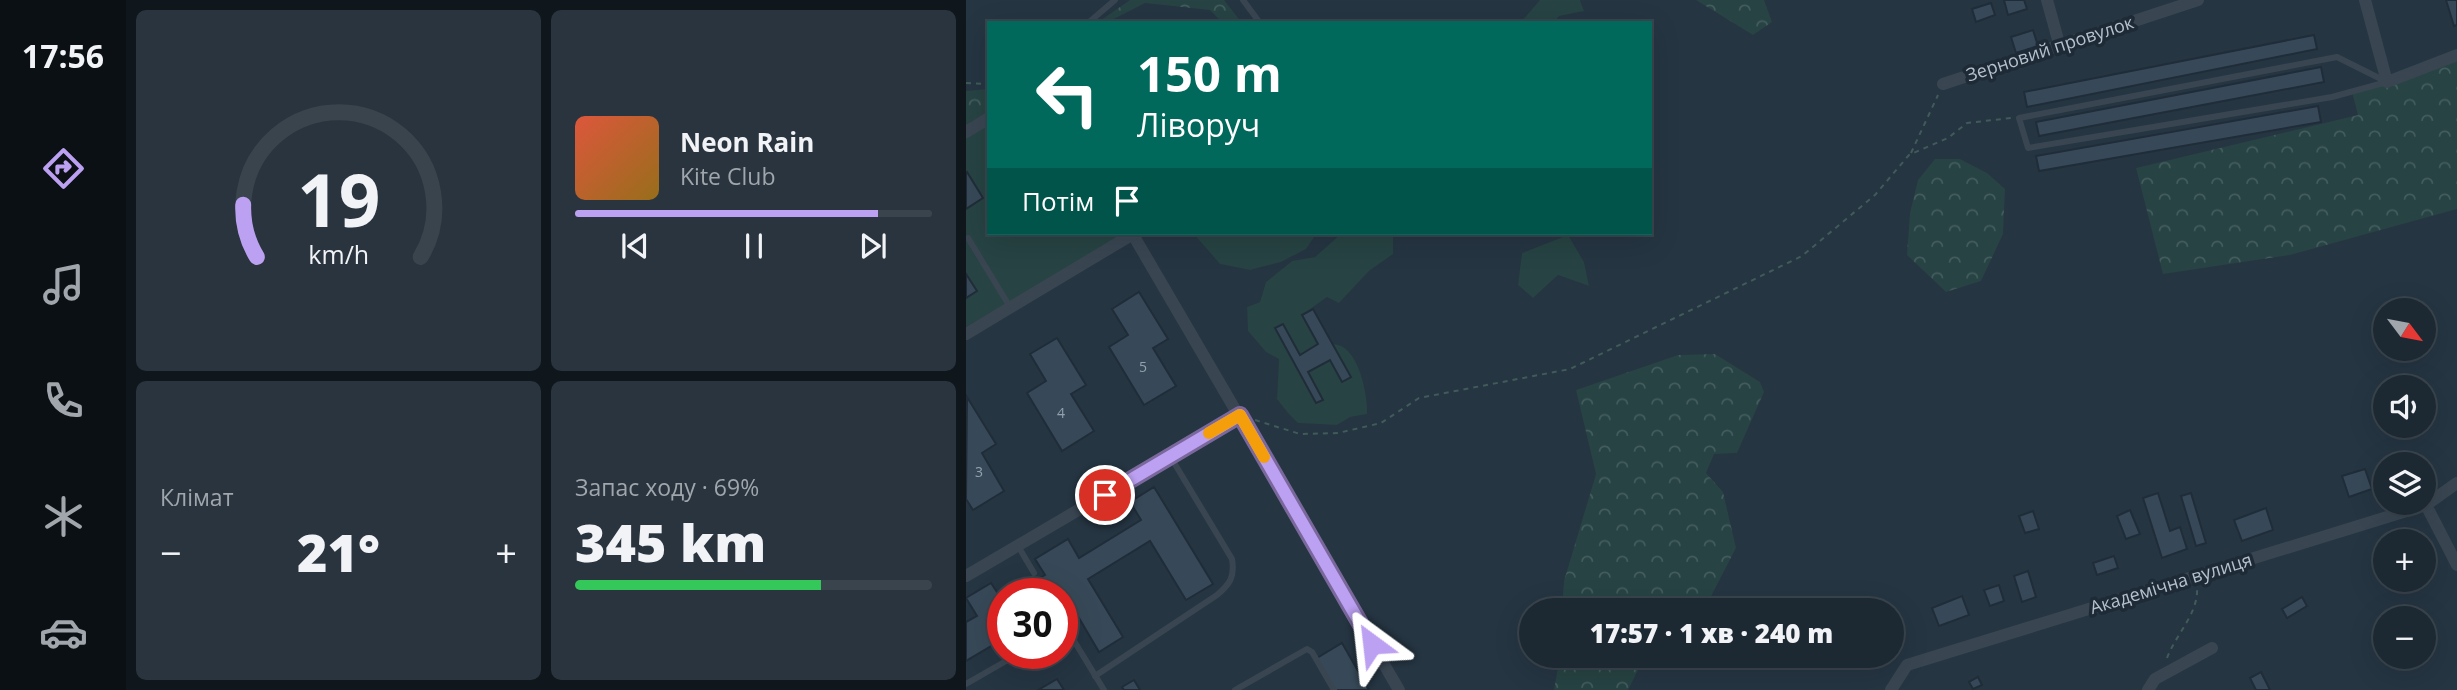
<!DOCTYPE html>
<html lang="uk">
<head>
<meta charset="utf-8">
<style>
	:root { --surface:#1c2832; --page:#29343e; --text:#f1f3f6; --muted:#a0a6ac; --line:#3a444d; --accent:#bca0f2 }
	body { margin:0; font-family:"Open Sans",sans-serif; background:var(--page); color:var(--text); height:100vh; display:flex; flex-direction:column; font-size:26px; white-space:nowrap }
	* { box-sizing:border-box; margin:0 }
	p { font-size:23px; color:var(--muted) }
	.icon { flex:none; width:38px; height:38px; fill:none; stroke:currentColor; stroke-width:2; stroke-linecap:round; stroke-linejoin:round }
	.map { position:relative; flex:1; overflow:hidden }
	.drawer { display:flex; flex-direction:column; gap:10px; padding:10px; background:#0f161c; width:840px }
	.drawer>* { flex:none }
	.top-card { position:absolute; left:21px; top:21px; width:665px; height:214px; border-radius:0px; box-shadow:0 7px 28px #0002,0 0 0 2px var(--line); background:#00695c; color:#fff; overflow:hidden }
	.needle { width:46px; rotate:122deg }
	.buttons { position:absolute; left:1407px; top:298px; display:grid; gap:14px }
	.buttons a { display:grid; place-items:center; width:63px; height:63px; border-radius:50%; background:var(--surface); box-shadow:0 7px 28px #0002,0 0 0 2px var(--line); font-size:35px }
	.speed { position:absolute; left:21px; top:578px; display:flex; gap:14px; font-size:35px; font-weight:700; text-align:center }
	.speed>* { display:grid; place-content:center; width:91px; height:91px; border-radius:50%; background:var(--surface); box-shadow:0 7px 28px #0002,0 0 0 2px var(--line); line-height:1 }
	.speed .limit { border:10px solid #d22; background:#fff; color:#111 }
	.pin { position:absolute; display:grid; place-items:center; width:60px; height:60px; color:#fff; margin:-30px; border:4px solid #fff; border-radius:50%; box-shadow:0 2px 7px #0007 }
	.me { position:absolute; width:77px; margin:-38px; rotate:330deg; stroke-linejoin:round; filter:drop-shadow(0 0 5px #0008) }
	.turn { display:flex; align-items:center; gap:24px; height:147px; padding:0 35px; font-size:32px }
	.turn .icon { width:91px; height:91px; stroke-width:2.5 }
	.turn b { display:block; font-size:49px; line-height:60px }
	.then { display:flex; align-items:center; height:66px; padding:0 35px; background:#0003; gap:14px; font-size:26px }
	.big { font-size:52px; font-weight:800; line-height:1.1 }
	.drawer .card { flex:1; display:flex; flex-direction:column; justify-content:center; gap:10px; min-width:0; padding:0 24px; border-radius:10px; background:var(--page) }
	.drawer .dial { align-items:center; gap:0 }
	.dial svg { height:182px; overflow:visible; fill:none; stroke:var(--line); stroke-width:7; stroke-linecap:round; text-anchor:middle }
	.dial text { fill:var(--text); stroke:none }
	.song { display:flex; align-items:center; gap:21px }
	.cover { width:84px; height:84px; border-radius:10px; background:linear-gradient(135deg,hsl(10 70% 55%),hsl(40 70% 35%)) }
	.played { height:7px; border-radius:4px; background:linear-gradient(90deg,var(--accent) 85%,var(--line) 85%) }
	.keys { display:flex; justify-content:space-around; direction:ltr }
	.heat { display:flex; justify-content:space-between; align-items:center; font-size:38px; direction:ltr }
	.charge { height:10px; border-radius:5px; background:linear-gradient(90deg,#34c759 69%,var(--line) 0) }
	.drawer .tiles { flex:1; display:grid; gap:10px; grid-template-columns:repeat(2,1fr) }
	.trip { position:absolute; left:553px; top:598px; width:385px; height:70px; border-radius:35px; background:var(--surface); box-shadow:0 7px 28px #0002,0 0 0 2px var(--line); font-weight:800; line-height:70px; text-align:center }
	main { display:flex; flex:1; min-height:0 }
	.menu { display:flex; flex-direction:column; width:126px; justify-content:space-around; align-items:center; background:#0b1014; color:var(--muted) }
	.menu .icon { width:49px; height:49px }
	.menu .active { color:var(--accent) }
	.menu b { font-size:32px; color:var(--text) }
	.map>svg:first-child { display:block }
	.green { fill:#274343 }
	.forest { fill:url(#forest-crowns) }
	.building { fill:#374958; stroke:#202d39; stroke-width:2 }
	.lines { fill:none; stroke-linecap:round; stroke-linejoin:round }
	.path { stroke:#405b5a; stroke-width:2; stroke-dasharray:5 5; stroke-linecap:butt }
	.lane { stroke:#394652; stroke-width:6 }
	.street { stroke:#394652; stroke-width:12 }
	.route-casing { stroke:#7a689d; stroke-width:18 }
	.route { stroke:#bca0f2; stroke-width:12 }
	.slow { stroke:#f59e0b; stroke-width:12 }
	.labels { text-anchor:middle; stroke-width:7; stroke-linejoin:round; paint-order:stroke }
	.number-label { font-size:14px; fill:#94a1ad }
	.street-label { font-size:18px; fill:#b6c1cc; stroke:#1e2b37 }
</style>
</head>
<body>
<main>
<nav class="menu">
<b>17:56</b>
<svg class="icon active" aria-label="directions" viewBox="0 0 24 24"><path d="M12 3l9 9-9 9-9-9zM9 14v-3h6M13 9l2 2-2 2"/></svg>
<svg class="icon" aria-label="music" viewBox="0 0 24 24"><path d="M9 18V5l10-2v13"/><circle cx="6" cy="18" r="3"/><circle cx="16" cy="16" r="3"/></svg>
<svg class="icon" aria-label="phone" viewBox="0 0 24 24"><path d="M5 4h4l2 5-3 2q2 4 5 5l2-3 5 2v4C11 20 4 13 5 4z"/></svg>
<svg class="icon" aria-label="climate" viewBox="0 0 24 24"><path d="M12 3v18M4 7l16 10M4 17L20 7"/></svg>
<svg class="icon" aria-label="car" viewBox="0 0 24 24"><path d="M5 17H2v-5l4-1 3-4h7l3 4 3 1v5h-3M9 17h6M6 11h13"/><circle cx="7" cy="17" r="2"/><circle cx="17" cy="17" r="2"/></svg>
</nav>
<section class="drawer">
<div class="tiles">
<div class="card dial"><svg viewBox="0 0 100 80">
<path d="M14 69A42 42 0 1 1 86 69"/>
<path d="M14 69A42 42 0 0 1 8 46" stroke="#bca0f2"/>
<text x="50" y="56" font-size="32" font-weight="700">19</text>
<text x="50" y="72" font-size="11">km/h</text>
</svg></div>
<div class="card">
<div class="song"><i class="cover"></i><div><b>Neon Rain</b><p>Kite Club</p></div></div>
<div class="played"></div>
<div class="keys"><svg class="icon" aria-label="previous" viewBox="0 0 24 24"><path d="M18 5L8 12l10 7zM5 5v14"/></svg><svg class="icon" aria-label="pause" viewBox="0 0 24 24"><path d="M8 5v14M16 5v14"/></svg><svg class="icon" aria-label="next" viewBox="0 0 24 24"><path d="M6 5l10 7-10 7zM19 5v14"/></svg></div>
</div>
<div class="card"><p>Клімат</p>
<div class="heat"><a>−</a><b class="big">21°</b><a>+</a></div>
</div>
<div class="card"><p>Запас ходу · 69%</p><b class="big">345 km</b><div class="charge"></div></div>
</div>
</section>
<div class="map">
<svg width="1491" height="690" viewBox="0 0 1491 690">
	<defs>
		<pattern id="forest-crowns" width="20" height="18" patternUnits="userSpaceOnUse" patternTransform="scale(1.75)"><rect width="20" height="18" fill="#274343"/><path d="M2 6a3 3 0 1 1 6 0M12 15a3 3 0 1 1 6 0" fill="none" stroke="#445c5d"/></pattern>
	</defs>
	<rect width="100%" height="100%" fill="#253542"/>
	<!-- green -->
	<g class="green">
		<polygon points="574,0 614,0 618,11 593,16 588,23 554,23"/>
		<polygon points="23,123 23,233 160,233 0,327 0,136"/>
		<polygon points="227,233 351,233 340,249 315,262 284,270 254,264"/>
		<path d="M376,233H427V254L403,271L373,303L361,297L336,315L352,344L334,355L317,324L309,328L350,403L356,400L342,372L364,360L376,382L384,377L366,343C370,345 374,345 377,347C394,357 402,396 401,414L384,417L371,425L332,423L321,412L311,399L313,359L300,352L282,331L281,307L294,302L300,282L326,261L349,257Z"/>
		<polygon points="602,235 618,262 623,286 592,275 567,298 552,285 556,253"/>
	</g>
	<!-- forest -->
	<g class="forest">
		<polygon points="164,0 258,0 276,23 257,23 244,10 179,3 140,23 131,23"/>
		<polygon points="730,0 798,0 806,22 787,35"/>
		<polygon points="1491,55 1491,209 1324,255 1197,274 1170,168 1392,115 1386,92"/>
		<polygon points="23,89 23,118 0,132 0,91"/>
		<polygon points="969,159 994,159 1021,173 1039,189 1037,234 1015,281 980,292 941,255 944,213 952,180"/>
		<polygon points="749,354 794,382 798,392 771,453 748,454 740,473 757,492 770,548 741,604 716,611 596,611 598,581 630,474 610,390 712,355"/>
		<polygon points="594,656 679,656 662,690 588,690"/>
	</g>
	<!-- building -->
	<g class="building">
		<polygon points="1038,0 1058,0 1061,9 1042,15"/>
		<polygon points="1480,0 1491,0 1491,25 1488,26"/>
		<polygon points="1025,3 1029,15 1010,22 1006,9"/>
		<polygon points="1067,30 1072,46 1050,53 1045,37"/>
		<polygon points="1348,35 1351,49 1061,107 1058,92"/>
		<polygon points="1355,67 1358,82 1073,136 1070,122"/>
		<polygon points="1352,106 1355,122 1073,171 1070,156"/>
		<polygon points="1,172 17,198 0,209 0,173"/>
		<polygon points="0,274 11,291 0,298"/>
		<polygon points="173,292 202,339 187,348 210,386 178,405 143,347 162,335 146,309"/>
		<polygon points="347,309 385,377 376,382 364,360 342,372 357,400 350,403 309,328 317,324 334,355 352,344 336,315"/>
		<polygon points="91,338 120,385 105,394 128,431 96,451 61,393 80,381 64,354"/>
		<polygon points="1,397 30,444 16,453 38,491 7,510 0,499"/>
		<polygon points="1399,469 1406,489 1383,497 1376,476"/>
		<polygon points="188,487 247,584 220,600 184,541 122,579 157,637 133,652 96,589 89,593 49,593 79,575 69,559 102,539 113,558 175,520 164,502"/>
		<polygon points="1192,493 1204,531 1214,527 1221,549 1196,558 1177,498"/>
		<polygon points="1225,493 1240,543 1230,546 1215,496"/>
		<polygon points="1300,508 1307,530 1276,541 1268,520"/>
		<polygon points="1164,510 1174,534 1160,539 1151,516"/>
		<polygon points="1067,511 1073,529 1059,533 1053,516"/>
		<polygon points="1148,556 1152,568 1131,575 1127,563"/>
		<polygon points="1062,571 1070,597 1056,602 1048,576"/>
		<polygon points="25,583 37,601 37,639 0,661 0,622 11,616 0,598"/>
		<polygon points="1033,585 1038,601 1024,606 1018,590"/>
		<polygon points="996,596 1003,615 973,626 966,608"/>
		<polygon points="1336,597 1341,606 1321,618 1316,609"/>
		<polygon points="926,625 937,644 926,652"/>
		<polygon points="376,643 403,690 369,690 351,658"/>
		<polygon points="1295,672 1304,690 1290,690 1284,678"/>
		<polygon points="1012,677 1016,685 1007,689 1003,682"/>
		<polygon points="91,679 98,690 72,690"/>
		<polygon points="168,680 174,690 158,690 156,687"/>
	</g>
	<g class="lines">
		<!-- path -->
		<g class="path">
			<polyline points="0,83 23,84"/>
			<polyline points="945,153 972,95"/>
			<polyline points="289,420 334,434 372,433 415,423 453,398 604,369 836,256 909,195 943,155 982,138 1001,123 1045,118"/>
			<path d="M1201,658C1210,634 1233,613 1231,587"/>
		</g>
		<!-- lane -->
		<g class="lane">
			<polyline points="277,0 294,23"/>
			<polyline points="122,23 149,0"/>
			<polygon points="1371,57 1421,82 1366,97 1062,148 1053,118"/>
			<polyline points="2,238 44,307"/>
			<polyline points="52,546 68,573"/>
			<polyline points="96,628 99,626 138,690"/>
			<path d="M129,676L251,595C264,584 269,577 266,559L204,456"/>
			<polyline points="0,684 54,653"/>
			<polyline points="269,690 341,649 346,652 368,690"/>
		</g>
		<!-- street -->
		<g class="street">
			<polyline points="1081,0 1094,47"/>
			<polyline points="1399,0 1421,82 1491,55"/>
			<polyline points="977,84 1232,0"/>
			<polyline points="0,132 23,118"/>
			<polyline points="166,233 433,690"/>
			<polyline points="0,334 167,234"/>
			<polyline points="1460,505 1491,565"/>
			<polyline points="0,576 274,415"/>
			<polyline points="925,690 941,665 1460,505 1491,483"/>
			<polyline points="1182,690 1189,679 1246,648"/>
		</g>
	</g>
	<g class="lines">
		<!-- route casing -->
		<g class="route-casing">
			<polyline id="route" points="139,495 274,415 406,644"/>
		</g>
		<!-- route -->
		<use href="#route" class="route"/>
		<!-- slow -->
		<polyline class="slow" points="243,433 274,415 298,457"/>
	</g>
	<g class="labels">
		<!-- number labels -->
		<g class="number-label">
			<text x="177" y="372">5</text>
			<text x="95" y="418">4</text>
			<text x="13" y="477">3</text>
		</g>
		<!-- street labels -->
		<g class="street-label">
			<text transform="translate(1084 49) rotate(-18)" y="6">Зерновий провулок</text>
			<text transform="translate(1205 584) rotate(-17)" y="6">Академічна вулиця</text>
		</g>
	</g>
</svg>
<div class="buttons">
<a><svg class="needle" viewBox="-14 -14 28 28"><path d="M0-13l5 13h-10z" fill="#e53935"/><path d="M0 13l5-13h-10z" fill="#a0a6ac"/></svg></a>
<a><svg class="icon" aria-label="sound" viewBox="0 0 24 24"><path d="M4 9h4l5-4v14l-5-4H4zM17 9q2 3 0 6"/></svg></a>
<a><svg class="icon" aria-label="layers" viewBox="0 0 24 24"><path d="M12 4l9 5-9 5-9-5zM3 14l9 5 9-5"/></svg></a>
<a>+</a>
<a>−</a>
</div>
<div class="speed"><div class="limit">30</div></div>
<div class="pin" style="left:139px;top:495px;background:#d93025"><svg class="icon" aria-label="arrive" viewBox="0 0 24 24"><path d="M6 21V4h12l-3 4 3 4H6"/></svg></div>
<svg class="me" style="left:406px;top:644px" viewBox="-20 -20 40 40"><path d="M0-17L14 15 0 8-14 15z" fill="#bca0f2" stroke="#fff" stroke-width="4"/></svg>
<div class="trip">17:57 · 1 хв · 240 m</div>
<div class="top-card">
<div class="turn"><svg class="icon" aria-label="left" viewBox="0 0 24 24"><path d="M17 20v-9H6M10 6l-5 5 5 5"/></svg><div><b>150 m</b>Ліворуч</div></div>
<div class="then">Потім<svg class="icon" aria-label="arrive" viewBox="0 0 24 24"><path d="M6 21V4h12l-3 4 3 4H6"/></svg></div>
</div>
</div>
</main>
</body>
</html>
